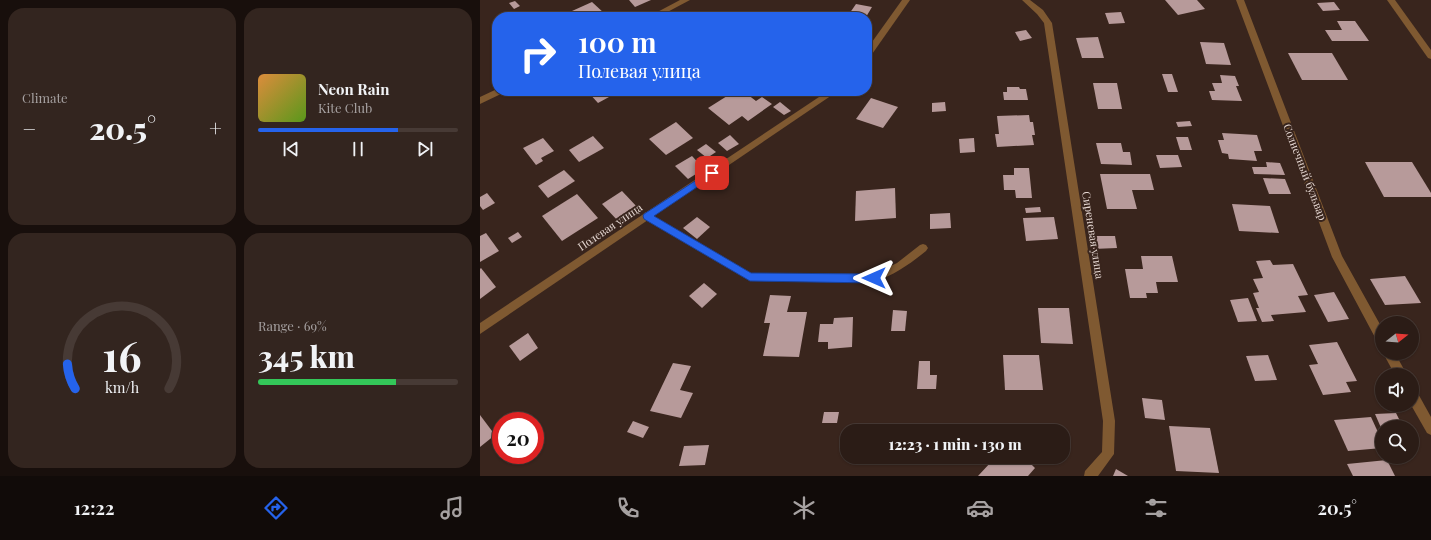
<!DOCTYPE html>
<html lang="en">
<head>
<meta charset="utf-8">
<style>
	:root { --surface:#2b1c16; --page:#33251f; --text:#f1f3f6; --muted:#a6a1a1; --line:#473a35; --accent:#2563eb }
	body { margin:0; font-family:"Playfair Display",serif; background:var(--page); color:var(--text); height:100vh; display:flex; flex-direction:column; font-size:15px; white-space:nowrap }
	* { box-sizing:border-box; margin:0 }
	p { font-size:13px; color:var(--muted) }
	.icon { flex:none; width:22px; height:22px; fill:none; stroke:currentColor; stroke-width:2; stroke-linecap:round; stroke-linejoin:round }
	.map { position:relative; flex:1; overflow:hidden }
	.details { display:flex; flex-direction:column; gap:8px; padding:8px; background:#180f0c; width:480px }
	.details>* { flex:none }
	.top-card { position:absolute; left:12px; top:12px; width:380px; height:84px; border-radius:16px; box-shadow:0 1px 3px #0004,0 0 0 1px var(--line); background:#2563eb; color:#fff; overflow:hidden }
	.needle { width:26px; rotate:73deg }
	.buttons { position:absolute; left:895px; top:316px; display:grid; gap:8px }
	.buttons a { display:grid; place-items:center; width:44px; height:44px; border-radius:50%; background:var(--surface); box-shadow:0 1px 3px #0004,0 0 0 1px var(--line); font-size:20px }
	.speed { position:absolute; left:12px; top:412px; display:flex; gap:8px; font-size:20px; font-weight:700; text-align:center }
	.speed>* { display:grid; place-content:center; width:52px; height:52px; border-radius:50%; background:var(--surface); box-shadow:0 1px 3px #0004,0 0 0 1px var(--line); line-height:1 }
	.speed .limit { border:6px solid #d22; background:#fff; color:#111 }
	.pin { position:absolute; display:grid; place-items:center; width:34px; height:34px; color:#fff; margin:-17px; border-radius:8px; box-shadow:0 2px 6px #0006 }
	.me { position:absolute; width:44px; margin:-22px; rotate:270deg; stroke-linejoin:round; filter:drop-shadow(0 0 3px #0008) }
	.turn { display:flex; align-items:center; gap:14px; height:84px; padding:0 20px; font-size:18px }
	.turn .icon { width:52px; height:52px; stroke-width:2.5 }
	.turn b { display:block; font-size:28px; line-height:34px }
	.big { font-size:30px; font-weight:800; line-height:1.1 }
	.details .widget { flex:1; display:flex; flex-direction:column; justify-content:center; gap:6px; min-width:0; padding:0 14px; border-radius:16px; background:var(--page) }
	.details .dial { align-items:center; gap:0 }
	.dial svg { height:104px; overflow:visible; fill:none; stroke:var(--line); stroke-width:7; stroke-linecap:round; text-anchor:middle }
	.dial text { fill:var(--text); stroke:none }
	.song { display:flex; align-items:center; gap:12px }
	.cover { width:48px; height:48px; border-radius:6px; background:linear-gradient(135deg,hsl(30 70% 55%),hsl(90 70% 35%)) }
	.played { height:4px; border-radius:2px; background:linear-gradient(90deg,var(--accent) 70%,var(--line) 70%) }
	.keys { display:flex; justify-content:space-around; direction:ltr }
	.heat { display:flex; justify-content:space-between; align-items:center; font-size:22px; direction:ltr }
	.charge { height:6px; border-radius:3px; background:linear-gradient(90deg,#34c759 69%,var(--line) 0) }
	.details .tiles { flex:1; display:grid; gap:8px; grid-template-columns:repeat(2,1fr) }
	.trip { position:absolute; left:360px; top:424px; width:230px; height:40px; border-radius:16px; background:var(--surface); box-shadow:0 1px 3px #0004,0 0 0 1px var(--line); font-weight:800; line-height:40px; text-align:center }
	.menu { display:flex; height:64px; justify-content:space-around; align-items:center; background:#110b09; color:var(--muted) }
	.menu .icon { width:28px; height:28px }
	.menu .current { color:var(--accent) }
	.menu b { font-size:18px; color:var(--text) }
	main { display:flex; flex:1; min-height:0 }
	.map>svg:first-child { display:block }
	.building { fill:#b79a9a }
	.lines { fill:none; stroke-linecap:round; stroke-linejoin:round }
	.service { fill:#7f5931; fill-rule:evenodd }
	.minor { fill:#7f5931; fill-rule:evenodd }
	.route { fill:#2563eb; stroke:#184099 }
	.labels { text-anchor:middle; stroke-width:4; stroke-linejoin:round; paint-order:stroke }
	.street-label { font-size:11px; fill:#e5d7d2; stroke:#39251d }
</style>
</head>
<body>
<main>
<section class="details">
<div class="tiles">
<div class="widget"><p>Climate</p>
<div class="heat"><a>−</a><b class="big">20.5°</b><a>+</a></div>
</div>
<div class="widget">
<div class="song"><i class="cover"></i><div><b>Neon Rain</b><p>Kite Club</p></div></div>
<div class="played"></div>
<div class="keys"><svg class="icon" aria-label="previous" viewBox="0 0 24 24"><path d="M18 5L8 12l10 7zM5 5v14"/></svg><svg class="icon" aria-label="pause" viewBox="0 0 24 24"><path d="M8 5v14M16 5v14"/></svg><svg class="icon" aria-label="next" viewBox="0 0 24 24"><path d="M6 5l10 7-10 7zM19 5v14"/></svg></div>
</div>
<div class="widget dial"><svg viewBox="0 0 100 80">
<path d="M14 69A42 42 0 1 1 86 69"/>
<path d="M14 69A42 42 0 0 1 8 50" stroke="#2563eb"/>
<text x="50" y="56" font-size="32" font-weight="700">16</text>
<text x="50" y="72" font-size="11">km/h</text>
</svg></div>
<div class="widget"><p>Range · 69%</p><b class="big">345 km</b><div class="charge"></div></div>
</div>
</section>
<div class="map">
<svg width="951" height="476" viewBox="0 0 951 476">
	<rect width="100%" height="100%" fill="#39251d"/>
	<!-- building -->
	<g class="building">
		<polygon points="149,0 171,0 155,7"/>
		<polygon points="685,0 717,0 725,9 698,15"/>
		<polygon points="35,1 40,6 34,9 29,3"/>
		<polygon points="112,2 125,14 119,17 97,17 92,11"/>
		<polygon points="854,2 860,10 843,11 837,3"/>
		<polygon points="376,4 392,7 386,17 367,17"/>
		<polygon points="641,12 645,23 629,24 625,13"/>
		<polygon points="857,21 875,21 889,41 852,41 845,30 862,30"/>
		<polygon points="546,30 552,38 540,41 535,32"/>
		<polygon points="618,37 624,58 602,58 596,38"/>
		<polygon points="720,42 744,43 751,65 726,64"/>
		<polygon points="808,53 852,53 868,80 822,80"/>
		<polygon points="682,74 692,74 698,92 688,92"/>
		<polygon points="740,75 755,76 759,86 756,86 762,101 732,100 729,91 735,91 732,83 742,83"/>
		<polygon points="613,83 637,83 642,109 618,109"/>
		<polygon points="527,87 539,87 540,89 546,89 548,100 524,100 523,92 527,92"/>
		<polygon points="111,91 140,91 118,103 108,92"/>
		<polygon points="255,91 263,91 276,101 282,97 292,104 268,121 262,116 249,125 228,108"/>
		<polygon points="391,98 418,107 403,128 376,119"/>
		<polygon points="300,102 311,111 304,115 293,107"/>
		<polygon points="465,102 466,111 452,112 452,103"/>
		<polygon points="549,115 550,122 553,122 555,135 552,135 554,145 517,147 515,134 519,134 517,116"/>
		<polygon points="710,121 712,126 698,127 696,122"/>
		<polygon points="196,122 213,138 186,155 169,139"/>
		<polygon points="742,133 777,135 782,151 774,151 777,161 749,159 748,154 742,153 738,140 744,140"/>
		<polygon points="250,135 259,144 247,151 238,143"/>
		<polygon points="113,136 124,148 99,162 89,150"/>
		<polygon points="696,137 708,137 712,150 700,150"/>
		<polygon points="63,138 74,151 61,158 63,161 56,165 43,148"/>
		<polygon points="494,138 495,152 480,153 479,139"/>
		<polygon points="616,143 641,143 643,152 650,152 652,165 621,164"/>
		<polygon points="226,144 236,152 227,158 217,150"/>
		<polygon points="676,155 698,155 702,167 680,168"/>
		<polygon points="212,156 224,169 208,179 195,166"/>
		<polygon points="786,162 800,163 805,175 774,174 772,167 787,167"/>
		<polygon points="885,162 932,162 951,193 951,197 904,197"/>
		<polygon points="534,168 549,168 552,198 536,198 535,190 524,190 523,175 534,175"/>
		<polygon points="84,170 95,181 68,198 58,186"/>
		<polygon points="620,174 670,174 674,190 652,190 657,209 627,209"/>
		<polygon points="783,178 805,179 811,194 789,194"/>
		<polygon points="415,188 416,218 375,221 376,191"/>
		<polygon points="142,191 159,209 139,222 122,204"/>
		<polygon points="7,193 15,203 3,210 0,206 0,197"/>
		<polygon points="97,194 118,218 82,241 62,216"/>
		<polygon points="752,204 790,206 799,233 759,231"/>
		<polygon points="560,207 561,212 546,213 545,208"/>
		<polygon points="470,213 471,228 450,229 450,214"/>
		<polygon points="217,217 230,227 217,239 203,228"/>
		<polygon points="574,217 578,239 546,241 543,218"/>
		<polygon points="38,232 42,237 32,243 28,238"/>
		<polygon points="6,233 19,251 0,262 0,236"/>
		<polygon points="611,236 635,236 637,248 613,249"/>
		<polygon points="661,256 692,256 698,282 676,282 678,293 666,293 667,298 650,298 645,269 663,269"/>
		<polygon points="790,260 793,265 813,264 828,295 818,296 826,312 791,315 794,321 782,322 776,308 779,308 773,293 779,292 773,279 783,278 776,261"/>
		<polygon points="1,268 16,287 0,299 0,269"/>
		<polygon points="925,276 941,303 905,305 890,279"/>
		<polygon points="224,283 237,294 222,308 209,296"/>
		<polygon points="854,292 869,319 848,322 834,295"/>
		<polygon points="290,295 311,296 307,312 327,312 319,357 283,356 290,323 284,323"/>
		<polygon points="768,298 777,321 758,322 750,300"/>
		<polygon points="558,308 589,308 593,344 561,343"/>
		<polygon points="413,310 427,311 425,331 411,331"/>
		<polygon points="373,317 372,347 348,349 348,342 338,342 340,324 353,324 354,318"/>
		<polygon points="48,333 58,348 40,361 29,346"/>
		<polygon points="857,342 877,381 866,382 871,392 843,395 829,365 838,364 829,345"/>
		<polygon points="523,355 559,355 563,390 525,390"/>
		<polygon points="788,355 797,380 775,381 766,356"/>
		<polygon points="439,361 450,361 450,375 457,375 456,389 437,389"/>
		<polygon points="193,363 211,366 200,390 213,393 201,418 170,411"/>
		<polygon points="662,398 682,400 685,420 665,418"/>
		<polygon points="344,412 359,412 357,423 342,423"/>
		<polygon points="916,413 923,427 902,427 902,430 895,414"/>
		<polygon points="0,415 15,435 0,447"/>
		<polygon points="891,417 902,441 902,448 868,451 854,420"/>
		<polygon points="153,421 169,427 163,438 147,432"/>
		<polygon points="689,426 730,428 739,473 696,471"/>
		<polygon points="229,445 225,465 199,466 204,446"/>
		<polygon points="506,457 544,457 555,468 548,476 498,476 511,462"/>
		<polygon points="907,460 915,476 873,476 867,464"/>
		<polygon points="636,469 648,476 633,476"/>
	</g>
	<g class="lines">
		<!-- service -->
		<path class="service" d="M167,212L271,273L394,274L417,263L440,245L443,244L446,245L448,248L446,251C430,264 414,275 394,282L270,281L164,219L163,216L164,213Z"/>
		<!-- minor -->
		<g class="minor">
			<polygon points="200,0 210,0 178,17 168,17"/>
			<polygon points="422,0 430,0 390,57 387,58 387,49"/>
			<polygon points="542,0 550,0 563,10 572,23 635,421 634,454 618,476 604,476 605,471 622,452 623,421 564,23 557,14"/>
			<polygon points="756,0 764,0 862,256 902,328 902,344 898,343 852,257"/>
			<polygon points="907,0 915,0 951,50 951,59 948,58"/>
			<polygon points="17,89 17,91 24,91 23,93 0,104 0,97"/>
			<polygon points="348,91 358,91 0,334 0,323"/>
			<polygon points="903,353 915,353 927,375 915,375"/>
			<polygon points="932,388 936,390 951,417 951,435 947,433 931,405"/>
		</g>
	</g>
	<!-- route -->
	<polygon class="route" points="232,170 236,173 235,175 174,216 271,273 394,274 398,275 399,278 398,281 394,283 270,281 164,219 163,216 164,214"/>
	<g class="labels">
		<!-- street labels -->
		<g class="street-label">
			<text transform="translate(825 172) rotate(69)" y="4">Солнечный бульвар</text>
			<text transform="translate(130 227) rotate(-34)" y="4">Полевая улица</text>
			<text transform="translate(613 235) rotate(81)" y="4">Сиреневая улица</text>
		</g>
	</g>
</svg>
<div class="buttons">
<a><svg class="needle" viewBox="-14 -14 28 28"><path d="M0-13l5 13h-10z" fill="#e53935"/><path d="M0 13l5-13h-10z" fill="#a6a1a1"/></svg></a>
<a><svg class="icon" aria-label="sound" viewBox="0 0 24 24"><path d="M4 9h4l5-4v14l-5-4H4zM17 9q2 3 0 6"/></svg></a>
<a><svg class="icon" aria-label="search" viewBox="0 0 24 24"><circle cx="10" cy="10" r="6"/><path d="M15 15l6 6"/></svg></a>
</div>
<div class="speed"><div class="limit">20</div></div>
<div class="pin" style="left:232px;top:173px;background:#d93025"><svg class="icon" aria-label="arrive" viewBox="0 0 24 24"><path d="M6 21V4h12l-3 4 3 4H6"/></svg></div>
<svg class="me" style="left:394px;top:278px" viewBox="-20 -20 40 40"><path d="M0-17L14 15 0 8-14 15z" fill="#2563eb" stroke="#fff" stroke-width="4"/></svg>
<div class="trip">12:23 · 1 min · 130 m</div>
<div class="top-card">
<div class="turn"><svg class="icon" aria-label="right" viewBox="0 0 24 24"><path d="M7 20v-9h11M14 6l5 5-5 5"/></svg><div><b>100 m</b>Полевая улица</div></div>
</div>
</div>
</main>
<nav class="menu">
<b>12:22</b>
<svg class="icon current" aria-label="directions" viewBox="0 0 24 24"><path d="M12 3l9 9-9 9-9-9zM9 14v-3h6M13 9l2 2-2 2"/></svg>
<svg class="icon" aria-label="music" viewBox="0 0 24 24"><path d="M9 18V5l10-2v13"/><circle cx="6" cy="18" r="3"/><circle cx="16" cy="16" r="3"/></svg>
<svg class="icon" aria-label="phone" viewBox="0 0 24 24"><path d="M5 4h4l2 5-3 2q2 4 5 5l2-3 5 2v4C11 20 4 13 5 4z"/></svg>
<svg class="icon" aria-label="climate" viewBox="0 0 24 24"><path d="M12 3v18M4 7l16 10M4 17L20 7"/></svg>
<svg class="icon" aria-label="car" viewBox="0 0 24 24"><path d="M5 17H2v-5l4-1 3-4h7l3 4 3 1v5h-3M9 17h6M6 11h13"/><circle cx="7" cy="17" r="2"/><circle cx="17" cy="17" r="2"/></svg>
<svg class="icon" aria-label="filters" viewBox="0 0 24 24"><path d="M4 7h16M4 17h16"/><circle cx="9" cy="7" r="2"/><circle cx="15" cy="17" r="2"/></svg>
<b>20.5°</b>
</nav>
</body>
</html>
